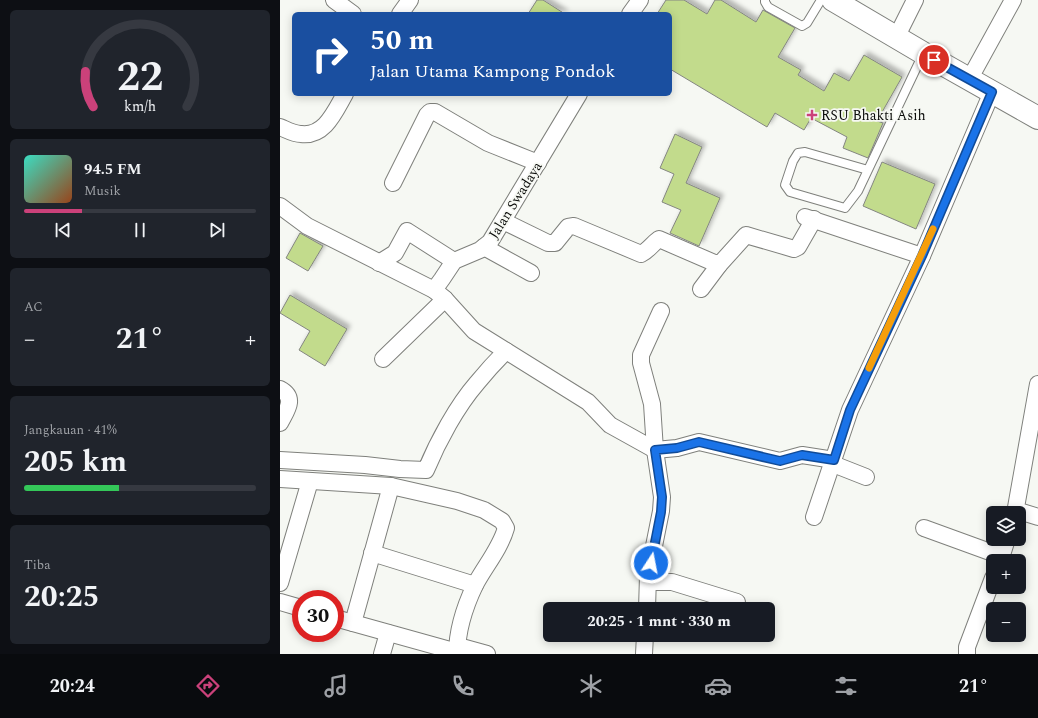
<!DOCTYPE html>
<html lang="id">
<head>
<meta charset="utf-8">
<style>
	:root { --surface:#171b24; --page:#20242c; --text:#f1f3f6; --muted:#9ea1a6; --line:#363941; --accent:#cb417a }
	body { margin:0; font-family:Spectral,serif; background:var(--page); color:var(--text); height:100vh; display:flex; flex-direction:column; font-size:15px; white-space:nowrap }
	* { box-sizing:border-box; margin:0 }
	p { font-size:13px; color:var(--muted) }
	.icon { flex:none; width:22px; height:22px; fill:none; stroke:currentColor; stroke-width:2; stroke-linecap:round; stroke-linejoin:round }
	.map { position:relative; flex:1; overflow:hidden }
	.panel { display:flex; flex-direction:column; gap:10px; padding:10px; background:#0d0f14; width:280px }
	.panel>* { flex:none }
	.hud { position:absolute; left:12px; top:12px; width:380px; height:84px; border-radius:6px; box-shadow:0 2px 10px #0003; background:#1a4fa0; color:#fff; overflow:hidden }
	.tools { position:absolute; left:706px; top:506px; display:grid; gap:8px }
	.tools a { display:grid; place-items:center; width:40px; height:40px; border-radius:6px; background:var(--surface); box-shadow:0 2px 10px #0003; font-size:20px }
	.speed { position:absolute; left:12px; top:590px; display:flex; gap:8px; font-size:20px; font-weight:700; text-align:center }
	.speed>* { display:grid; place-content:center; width:52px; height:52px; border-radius:50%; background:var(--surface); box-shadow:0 2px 10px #0003; line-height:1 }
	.speed .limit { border:6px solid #d22; background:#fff; color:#111 }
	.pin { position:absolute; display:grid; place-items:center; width:34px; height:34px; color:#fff; margin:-17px; border:2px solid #fff; border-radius:50%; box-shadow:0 1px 4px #0007 }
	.me { position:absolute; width:44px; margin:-22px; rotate:11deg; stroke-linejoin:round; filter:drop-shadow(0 0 3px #0008) }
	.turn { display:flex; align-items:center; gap:14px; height:84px; padding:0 12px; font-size:18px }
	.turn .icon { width:52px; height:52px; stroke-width:2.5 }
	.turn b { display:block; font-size:28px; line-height:34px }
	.big { font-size:30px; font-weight:700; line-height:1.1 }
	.panel .card { flex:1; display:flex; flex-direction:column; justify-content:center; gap:6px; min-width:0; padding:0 14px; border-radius:6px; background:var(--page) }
	.panel .dial { align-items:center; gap:0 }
	.dial svg { height:104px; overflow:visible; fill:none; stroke:var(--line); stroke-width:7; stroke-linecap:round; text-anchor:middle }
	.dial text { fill:var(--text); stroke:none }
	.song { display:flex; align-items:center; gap:12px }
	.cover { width:48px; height:48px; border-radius:6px; background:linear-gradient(135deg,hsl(170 70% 55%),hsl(20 70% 35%)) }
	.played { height:4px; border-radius:2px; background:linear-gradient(90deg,var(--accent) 25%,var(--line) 25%) }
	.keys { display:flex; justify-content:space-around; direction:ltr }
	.heat { display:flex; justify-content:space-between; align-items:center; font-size:22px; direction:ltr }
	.charge { height:6px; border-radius:3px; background:linear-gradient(90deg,#34c759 41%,var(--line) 0) }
	.trip { position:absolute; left:263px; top:602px; width:232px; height:40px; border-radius:6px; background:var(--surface); box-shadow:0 2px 10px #0003; font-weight:700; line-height:40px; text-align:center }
	.tabs { display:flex; height:64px; justify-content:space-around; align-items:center; background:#090b0e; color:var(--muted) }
	.tabs .icon { width:28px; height:28px }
	.tabs .current { color:var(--accent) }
	.tabs b { font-size:18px; color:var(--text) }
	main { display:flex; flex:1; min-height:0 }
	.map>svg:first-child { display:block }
	.building { fill:#c2db8c; stroke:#848681; filter:url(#shadow) }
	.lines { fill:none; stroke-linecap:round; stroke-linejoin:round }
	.service-casing { stroke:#7f807c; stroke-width:10 }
	.minor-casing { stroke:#7f807c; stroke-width:18 }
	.secondary-casing { stroke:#7f807c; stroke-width:24 }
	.service { stroke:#fff; stroke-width:8 }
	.minor { stroke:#fff; stroke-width:16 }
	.secondary { stroke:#fff; stroke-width:22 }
	.route-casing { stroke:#114b97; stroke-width:10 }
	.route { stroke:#1a73e8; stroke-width:7 }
	.slow { stroke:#f59e0b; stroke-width:7 }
	.poi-dot { fill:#cb417a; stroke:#f6f8f3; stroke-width:1.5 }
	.labels { text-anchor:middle; stroke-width:3.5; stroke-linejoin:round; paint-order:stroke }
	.poi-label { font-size:14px; fill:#0b0c0a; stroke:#f6f8f3; text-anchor:start }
	.street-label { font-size:14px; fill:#0b0c0a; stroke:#f6f8f3 }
</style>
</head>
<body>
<main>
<section class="panel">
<div class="card dial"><svg viewBox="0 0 100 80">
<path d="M14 69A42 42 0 1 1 86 69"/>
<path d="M14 69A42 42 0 0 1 8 42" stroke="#cb417a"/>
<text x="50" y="56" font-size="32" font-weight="700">22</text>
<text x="50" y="72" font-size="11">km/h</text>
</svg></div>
<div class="card">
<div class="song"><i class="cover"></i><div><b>94.5 FM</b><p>Musik</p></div></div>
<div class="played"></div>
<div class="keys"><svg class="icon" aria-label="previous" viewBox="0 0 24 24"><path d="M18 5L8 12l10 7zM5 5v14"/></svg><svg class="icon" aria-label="pause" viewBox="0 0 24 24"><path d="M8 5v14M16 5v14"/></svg><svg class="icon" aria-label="next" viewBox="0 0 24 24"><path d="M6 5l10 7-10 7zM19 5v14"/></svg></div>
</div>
<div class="card"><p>AC</p>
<div class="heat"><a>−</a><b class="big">21°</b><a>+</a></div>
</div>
<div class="card"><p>Jangkauan · 41%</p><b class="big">205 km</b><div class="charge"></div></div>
<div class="card"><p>Tiba</p><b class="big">20:25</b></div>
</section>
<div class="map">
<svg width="758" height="654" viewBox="0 0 758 654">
	<defs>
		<filter id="shadow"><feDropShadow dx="3.5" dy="-3.5" stdDeviation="2" flood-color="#0004"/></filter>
	</defs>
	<rect width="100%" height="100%" fill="#f6f8f3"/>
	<!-- building -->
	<g class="building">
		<polygon points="257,0 263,0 285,14 248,14"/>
		<polygon points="386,0 404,0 427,14 435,0 441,0 476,22 483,10 515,28 498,57 521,70 518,75 544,91 554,73 569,81 584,55 622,77 597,121 603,123 588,158 563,148 567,137 531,118 524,130 495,113 487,127 390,69 390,14 377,14"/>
		<polygon points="395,134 422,147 406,183 440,198 419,246 390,233 401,210 382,202 394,174 380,168"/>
		<polygon points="602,162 655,184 636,229 583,206"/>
		<polygon points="20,233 43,246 28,271 6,258"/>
		<polygon points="10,295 67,329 45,366 19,350 30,331 0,313"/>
	</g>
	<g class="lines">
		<!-- service casing -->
		<g class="service-casing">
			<g id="service">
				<polyline points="485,0 485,2 488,7 522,26 527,23 541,0"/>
				<polyline points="588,170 525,152 518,153 513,161 505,185 510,192 565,208 578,191 643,54"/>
			</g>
		</g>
		<!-- minor casing -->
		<g class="minor-casing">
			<g id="minor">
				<polyline points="54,0 73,14"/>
				<polyline points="120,14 130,0"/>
				<polyline points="350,14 360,0"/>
				<polyline points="616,38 635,0"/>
				<polyline points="689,80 733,0"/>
				<path d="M0,127C7,130 14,134 21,134C45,137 55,111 65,94"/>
				<polyline points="113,183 147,115 150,112 155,112 208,143 258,163"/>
				<polyline points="0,206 27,226 154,290 165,299 194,331 308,402 330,425 375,450 397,448 419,442 500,461 522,455 554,460"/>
				<polyline points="525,217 642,256"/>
				<path d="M223,221L268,243H275L288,227L294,226L361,254C369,250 372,244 379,239L439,265L466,235L514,249L518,247L534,219"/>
				<polyline points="204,247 251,273"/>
				<polyline points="99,263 115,253 127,231 174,261"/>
				<polyline points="421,289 439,265"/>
				<polyline points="154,290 162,279 174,261 200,250 210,242 299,94"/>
				<polyline points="103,359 165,299"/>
				<path d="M0,389C17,398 6,411 0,423"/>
				<path d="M0,460L85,465L120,469L146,470C158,441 177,406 197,383C206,372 216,361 226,351"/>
				<polyline points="553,464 586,477"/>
				<path d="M0,479L111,486L177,501L204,510L222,521L226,528C220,549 205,566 195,585C185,606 177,631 177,654"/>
				<polyline points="736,510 758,517"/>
				<polyline points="735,513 758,384"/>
				<polyline points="534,517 570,410 642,256 712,92"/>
				<polyline points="644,528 721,556"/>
				<polyline points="92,553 195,585"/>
				<polyline points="720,561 727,539"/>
				<polyline points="368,582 392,582 457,602"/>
				<polyline points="0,583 30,481"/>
				<polyline points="0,602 21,608"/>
				<polyline points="367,609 368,576 381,511 382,497 375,450 372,404 361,363 361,355 381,311"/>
				<polyline points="55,618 177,652"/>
				<polyline points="73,623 111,486"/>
				<polyline points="178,646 207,654"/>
				<polyline points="102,654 108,633"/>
				<polyline points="364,654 365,635"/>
				<polyline points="687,654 687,647 713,578"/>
			</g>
		</g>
		<!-- secondary casing -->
		<g class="secondary-casing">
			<polyline id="secondary" points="553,0 643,53 758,118"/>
		</g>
		<!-- service -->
		<use href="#service" class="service"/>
		<!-- minor -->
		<use href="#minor" class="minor"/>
		<!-- secondary -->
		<use href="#secondary" class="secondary"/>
	</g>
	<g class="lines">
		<!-- route casing -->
		<g class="route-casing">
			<polyline id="route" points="371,563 381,512 382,497 375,450 397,448 419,442 500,461 522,455 554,460 570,410 642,256 712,92 654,60"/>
		</g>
		<!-- route -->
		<use href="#route" class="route"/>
		<!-- slow -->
		<polyline class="slow" points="589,368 653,229"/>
	</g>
	<!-- markers -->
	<path class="poi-dot" d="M530 109h4v4h4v4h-4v4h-4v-4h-4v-4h4z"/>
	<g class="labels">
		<!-- poi labels -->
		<g class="poi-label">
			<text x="541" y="120">RSU Bhakti Asih</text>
		</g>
		<!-- street labels -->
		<g class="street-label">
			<text transform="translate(235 200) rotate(-58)" y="5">Jalan Swadaya</text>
		</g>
	</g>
</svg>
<div class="tools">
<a><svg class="icon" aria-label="layers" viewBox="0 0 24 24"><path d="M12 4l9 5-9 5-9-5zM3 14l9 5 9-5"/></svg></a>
<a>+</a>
<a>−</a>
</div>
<div class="speed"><div class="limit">30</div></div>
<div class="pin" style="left:654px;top:60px;background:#d93025"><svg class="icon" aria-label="arrive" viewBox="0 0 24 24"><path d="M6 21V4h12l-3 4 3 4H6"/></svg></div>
<svg class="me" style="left:371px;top:563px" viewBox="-20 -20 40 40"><circle r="17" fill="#1a73e8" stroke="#fff" stroke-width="3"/><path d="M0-11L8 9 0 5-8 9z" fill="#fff"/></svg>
<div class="trip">20:25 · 1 mnt · 330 m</div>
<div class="hud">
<div class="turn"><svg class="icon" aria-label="right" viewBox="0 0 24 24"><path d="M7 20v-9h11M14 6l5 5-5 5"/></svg><div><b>50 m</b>Jalan Utama Kampong Pondok</div></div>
</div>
</div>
</main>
<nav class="tabs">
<b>20:24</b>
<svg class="icon current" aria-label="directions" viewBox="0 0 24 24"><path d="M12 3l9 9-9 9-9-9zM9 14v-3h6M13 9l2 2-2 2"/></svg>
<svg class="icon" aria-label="music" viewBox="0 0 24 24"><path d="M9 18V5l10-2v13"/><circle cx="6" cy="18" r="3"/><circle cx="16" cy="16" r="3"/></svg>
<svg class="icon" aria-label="phone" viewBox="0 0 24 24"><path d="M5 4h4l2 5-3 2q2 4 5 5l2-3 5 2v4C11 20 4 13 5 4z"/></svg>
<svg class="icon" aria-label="climate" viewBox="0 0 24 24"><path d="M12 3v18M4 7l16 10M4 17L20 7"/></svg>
<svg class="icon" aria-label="car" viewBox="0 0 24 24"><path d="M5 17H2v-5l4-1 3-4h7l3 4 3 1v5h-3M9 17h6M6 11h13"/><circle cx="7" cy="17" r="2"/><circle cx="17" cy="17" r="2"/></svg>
<svg class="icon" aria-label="filters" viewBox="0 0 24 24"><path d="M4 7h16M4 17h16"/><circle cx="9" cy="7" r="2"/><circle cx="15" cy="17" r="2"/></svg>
<b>21°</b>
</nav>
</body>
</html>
